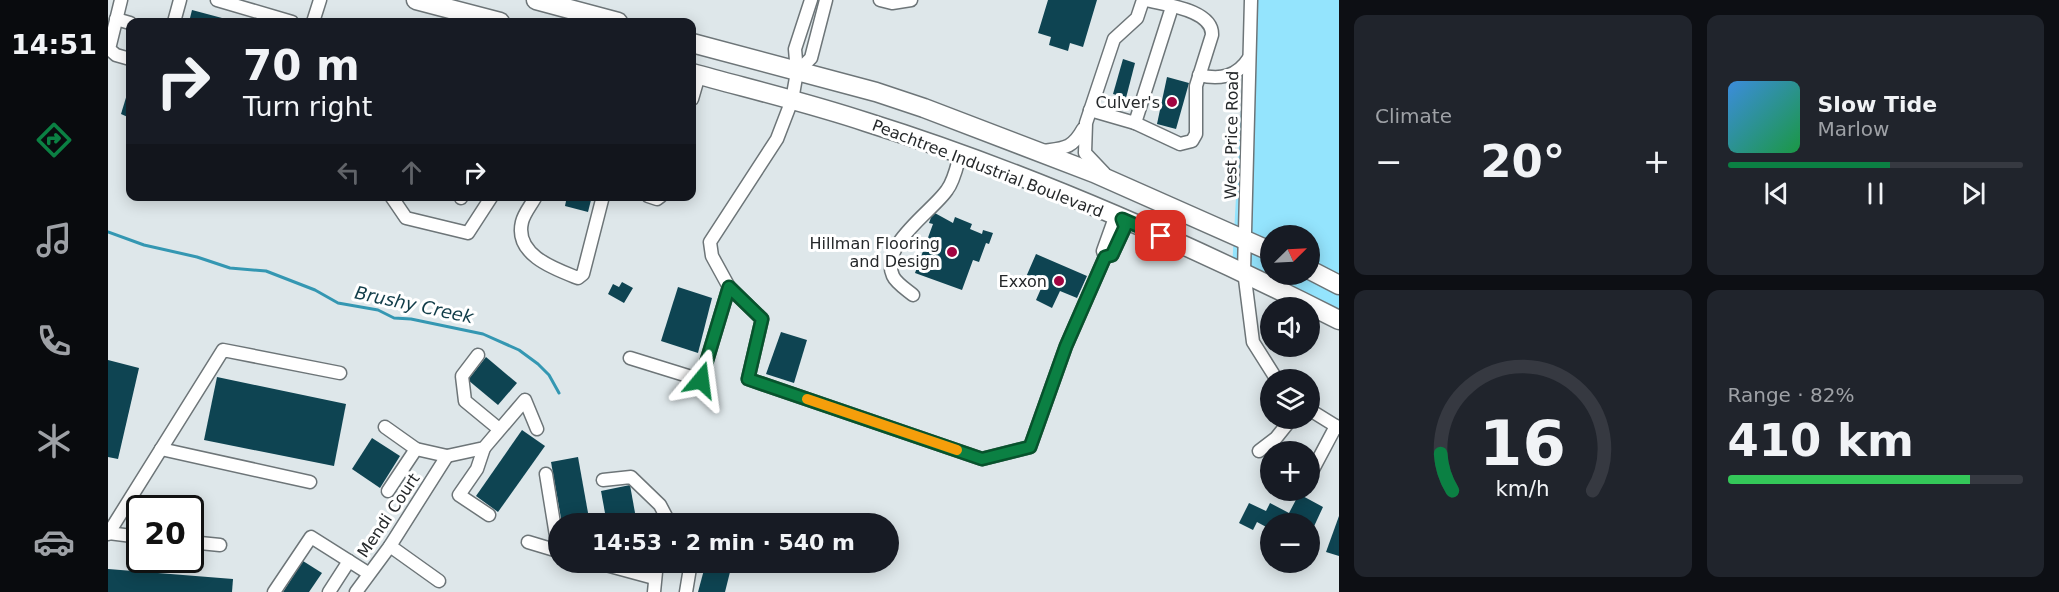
<!DOCTYPE html>
<html lang="en">
<head>
<meta charset="utf-8">
<style>
	:root { --surface:#171b24; --page:#20242c; --text:#f1f3f6; --muted:#9ea1a6; --line:#363941; --accent:#0b8043 }
	body { margin:0; font-family:"DejaVu Sans",sans-serif; background:var(--page); color:var(--text); height:100vh; display:flex; flex-direction:column; font-size:22px; white-space:nowrap }
	* { box-sizing:border-box; margin:0 }
	p { font-size:20px; color:var(--muted) }
	.icon { flex:none; width:33px; height:33px; fill:none; stroke:currentColor; stroke-width:2; stroke-linecap:round; stroke-linejoin:round }
	.map { position:relative; flex:1; overflow:hidden }
	.sheet { display:flex; flex-direction:column; gap:15px; padding:15px; background:#0d0f14; width:720px }
	.sheet>* { flex:none }
	.banner { position:absolute; left:18px; top:18px; width:570px; height:183px; border-radius:12px; box-shadow:0 3px 15px #0003; background:#171b24; color:var(--text); overflow:hidden }
	.needle { width:39px; rotate:66deg }
	.fabs { position:absolute; left:1152px; top:225px; display:grid; gap:12px }
	.fabs a { display:grid; place-items:center; width:60px; height:60px; border-radius:50%; background:var(--surface); box-shadow:0 3px 15px #0003; font-size:30px }
	.speed { position:absolute; left:18px; top:495px; display:flex; gap:12px; font-size:30px; font-weight:700; text-align:center }
	.speed>* { display:grid; place-content:center; width:78px; height:78px; border-radius:50%; background:var(--surface); box-shadow:0 3px 15px #0003; line-height:1 }
	.speed .limit { border:3px solid #111; border-radius:9px; background:#fff; color:#111 }
	.pin { position:absolute; display:grid; place-items:center; width:51px; height:51px; color:#fff; margin:-26px; border-radius:12px; box-shadow:0 3px 9px #0006 }
	.me { position:absolute; width:66px; margin:-33px; rotate:16deg; stroke-linejoin:round; filter:drop-shadow(0 0 4px #0008) }
	.turn { display:flex; align-items:center; gap:21px; height:126px; padding:0 18px; font-size:27px }
	.turn .icon { width:78px; height:78px; stroke-width:2.5 }
	.turn b { display:block; font-size:42px; line-height:51px }
	.lanes { display:flex; align-items:center; height:57px; padding:0 18px; background:#0003; justify-content:center; gap:30px; direction:ltr }
	.lanes .off { opacity:.35 }
	.big { font-size:45px; font-weight:800; line-height:1.1 }
	.sheet .card { flex:1; display:flex; flex-direction:column; justify-content:center; gap:9px; min-width:0; padding:0 21px; border-radius:12px; background:var(--page) }
	.sheet .dial { align-items:center; gap:0 }
	.dial svg { height:156px; overflow:visible; fill:none; stroke:var(--line); stroke-width:7; stroke-linecap:round; text-anchor:middle }
	.dial text { fill:var(--text); stroke:none }
	.song { display:flex; align-items:center; gap:18px }
	.cover { width:72px; height:72px; border-radius:9px; background:linear-gradient(135deg,hsl(210 70% 55%),hsl(140 70% 35%)) }
	.played { height:6px; border-radius:3px; background:linear-gradient(90deg,var(--accent) 55%,var(--line) 55%) }
	.keys { display:flex; justify-content:space-around; direction:ltr }
	.heat { display:flex; justify-content:space-between; align-items:center; font-size:33px; direction:ltr }
	.charge { height:9px; border-radius:4px; background:linear-gradient(90deg,#34c759 82%,var(--line) 0) }
	.sheet .tiles { flex:1; display:grid; gap:15px; grid-template-columns:repeat(2,1fr) }
	.trip { position:absolute; left:440px; top:513px; width:351px; height:60px; border-radius:30px; background:var(--surface); box-shadow:0 3px 15px #0003; font-weight:800; line-height:60px; text-align:center }
	main { display:flex; flex:1; min-height:0 }
	.tab-bar { display:flex; flex-direction:column; width:108px; justify-content:space-around; align-items:center; background:#090b0e; color:var(--muted) }
	.tab-bar .icon { width:42px; height:42px }
	.tab-bar .selected { color:var(--accent) }
	.tab-bar b { font-size:27px; color:var(--text) }
	.map>svg:first-child { display:block }
	.green { fill:#94e4fd; fill-rule:evenodd }
	.lines { fill:none; stroke-linecap:round; stroke-linejoin:round }
	.stream { stroke:#3497b2; stroke-width:3 }
	.building { fill:#0e4452 }
	.minor-casing { stroke:#6d7578; stroke-width:15 }
	.highway-casing { stroke:#6d7578; stroke-width:21 }
	.minor { stroke:#fff; stroke-width:12 }
	.highway { stroke:#fff; stroke-width:18 }
	.route-casing { stroke:#07532c; stroke-width:15 }
	.route { stroke:#0b8043; stroke-width:10 }
	.slow { stroke:#f59e0b; stroke-width:10 }
	.poi-dot { fill:#a20541; stroke:#fff; stroke-width:2 }
	.labels { text-anchor:middle; stroke-width:6; stroke-linejoin:round; paint-order:stroke }
	.poi-label { font-size:16px; fill:#25282a; stroke:#fff; text-anchor:end }
	.street-label { font-size:16px; fill:#25282a; stroke:#fff }
	.water-label { font-size:18px; font-style:italic; fill:#113d49; stroke:#fff }
</style>
</head>
<body>
<main>
<nav class="tab-bar">
<b>14:51</b>
<svg class="icon selected" aria-label="directions" viewBox="0 0 24 24"><path d="M12 3l9 9-9 9-9-9zM9 14v-3h6M13 9l2 2-2 2"/></svg>
<svg class="icon" aria-label="music" viewBox="0 0 24 24"><path d="M9 18V5l10-2v13"/><circle cx="6" cy="18" r="3"/><circle cx="16" cy="16" r="3"/></svg>
<svg class="icon" aria-label="phone" viewBox="0 0 24 24"><path d="M5 4h4l2 5-3 2q2 4 5 5l2-3 5 2v4C11 20 4 13 5 4z"/></svg>
<svg class="icon" aria-label="climate" viewBox="0 0 24 24"><path d="M12 3v18M4 7l16 10M4 17L20 7"/></svg>
<svg class="icon" aria-label="car" viewBox="0 0 24 24"><path d="M5 17H2v-5l4-1 3-4h7l3 4 3 1v5h-3M9 17h6M6 11h13"/><circle cx="7" cy="17" r="2"/><circle cx="17" cy="17" r="2"/></svg>
</nav>
<div class="map">
<svg width="1231" height="592" viewBox="0 0 1231 592">
	<rect width="100%" height="100%" fill="#dee7ea"/>
	<!-- green -->
	<path class="green" d="M1139,0H1231V322L1124,269ZM1162,236H1202V274H1162Z"/>
	<g class="lines">
		<!-- stream -->
		<polyline class="stream" points="0,232 36,245 89,257 122,268 158,271 207,290 230,303 270,310 286,318 303,319 375,334 411,350 430,364 441,375 451,393"/>
	</g>
	<!-- building -->
	<g class="building">
		<polygon points="940,0 989,0 975,47 962,43 960,51 941,45 943,37 930,33"/>
		<polygon points="84,10 129,22 81,22"/>
		<polygon points="1015,59 1027,63 1018,98 1005,94"/>
		<polygon points="1059,77 1081,83 1068,129 1049,124"/>
		<polygon points="20,91 22,92 22,118 13,114"/>
		<polygon points="459,196 484,196 480,212 457,206"/>
		<polygon points="825,212 845,223 847,217 864,224 862,229 874,234 875,230 885,233 881,244 878,243 871,262 865,260 854,290 807,273 825,224 821,223"/>
		<polygon points="928,254 979,276 969,298 952,291 944,308 928,300 935,284 918,277"/>
		<polygon points="514,282 525,288 516,303 500,294 505,284 511,287"/>
		<polygon points="570,287 604,298 590,353 553,341"/>
		<polygon points="673,332 699,340 686,383 658,374"/>
		<polygon points="378,357 409,383 390,405 360,380"/>
		<polygon points="0,360 31,368 10,459 0,457"/>
		<polygon points="109,377 238,404 226,466 96,440"/>
		<polygon points="414,430 437,446 390,512 368,496"/>
		<polygon points="264,438 292,456 272,488 244,469"/>
		<polygon points="470,457 482,524 454,524 443,462"/>
		<polygon points="522,485 529,524 499,524 493,491"/>
		<polygon points="1191,494 1215,507 1202,535 1202,524 1162,524 1162,529 1149,522 1145,530 1131,523 1141,503 1158,511 1162,503 1181,513"/>
		<polygon points="1231,516 1231,556 1218,552"/>
		<polygon points="195,561 214,573 201,592 175,592"/>
		<polygon points="597,566 622,572 617,592 590,592"/>
		<polygon points="0,569 125,579 124,592 0,592"/>
	</g>
	<g class="lines">
		<!-- minor casing -->
		<g class="minor-casing">
			<g id="minor">
				<polyline points="13,0 1,49 8,55 22,59"/>
				<polyline points="109,0 184,22"/>
				<polyline points="772,0 784,3 803,0"/>
				<polyline points="1143,0 1136,271 1145,342 1169,380"/>
				<polyline points="8,19 22,23"/>
				<polyline points="66,22 72,0"/>
				<polyline points="205,22 212,0"/>
				<polyline points="689,72 703,58 718,0"/>
				<path d="M1091,75C1112,80 1129,77 1141,58"/>
				<polyline points="584,99 591,75"/>
				<path d="M982,110L1027,123L1072,144L1084,141L1088,134V86L1104,35C1105,10 1058,5 1038,0"/>
				<polyline points="1027,123 1064,7"/>
				<path d="M935,151C956,148 964,149 975,129"/>
				<polyline points="996,173 977,153 978,123 1006,39 1029,18 1035,0"/>
				<polyline points="283,196 298,218 360,233 384,196"/>
				<path d="M428,196C424,204 416,213 414,222C406,255 447,269 470,278L475,274L495,196"/>
				<polyline points="540,196 549,199 553,196"/>
				<polyline points="353,198 354,196"/>
				<polygon points="1014,219 1017,227 1004,255 997,257 995,251 1005,223"/>
				<polyline points="621,287 654,319 640,379 874,459 922,447 958,346 997,257"/>
				<path d="M805,295C799,290 788,283 785,276C771,245 825,211 839,190C846,181 849,166 852,155"/>
				<polyline points="370,355 354,376 357,401 391,429"/>
				<polyline points="522,358 593,380 621,287 604,256 602,242 669,139 684,100 689,72 687,49 703,0"/>
				<polyline points="1202,410 1231,428"/>
				<polyline points="277,427 308,449 339,456 376,448 417,400 429,429"/>
				<polyline points="376,448 369,469 351,495 381,515"/>
				<polyline points="53,449 202,482"/>
				<polyline points="1151,451 1168,438 1184,418"/>
				<polyline points="438,474 450,548"/>
				<polyline points="1202,475 1228,426"/>
				<polyline points="495,480 523,477 552,505 562,524"/>
				<polyline points="280,491 308,449"/>
				<polyline points="0,533 32,537"/>
				<polyline points="0,534 115,350 232,373"/>
				<polyline points="82,542 112,545"/>
				<polyline points="420,542 450,551"/>
				<polyline points="282,546 331,581"/>
				<polyline points="487,562 546,578"/>
				<polyline points="166,592 203,537 260,573"/>
				<polyline points="221,592 241,561"/>
				<polyline points="248,592 282,546 339,456"/>
				<polyline points="546,592 549,562"/>
				<polyline points="578,592 583,562"/>
			</g>
		</g>
		<!-- highway casing -->
		<g class="highway-casing">
			<g id="highway">
				<polyline points="308,0 392,22"/>
				<polyline points="428,0 510,22"/>
				<polyline points="584,43 768,92 816,108 986,173 1162,251"/>
				<path d="M584,73C642,89 701,103 758,122C921,173 1079,243 1231,320"/>
				<polyline points="1202,270 1231,285"/>
			</g>
		</g>
		<!-- minor -->
		<use href="#minor" class="minor"/>
		<!-- highway -->
		<use href="#highway" class="highway"/>
	</g>
	<g class="lines">
		<!-- route casing -->
		<g class="route-casing">
			<polyline id="route" points="593,380 621,287 654,319 640,379 874,459 922,447 958,346 997,257 1004,255 1017,227 1014,219 1053,236"/>
		</g>
		<!-- route -->
		<use href="#route" class="route"/>
		<!-- slow -->
		<polyline class="slow" points="699,399 849,450"/>
	</g>
	<!-- markers -->
	<g class="poi-dot">
		<circle cx="1064" cy="102" r="6"/>
		<circle cx="844" cy="252" r="6"/>
		<circle cx="951" cy="281" r="6"/>
	</g>
	<g class="labels">
		<!-- poi labels -->
		<g class="poi-label">
			<text x="1052" y="108">Culver's</text>
			<text x="832" y="249">Hillman Flooring<tspan x="832" dy="18">and Design</tspan></text>
			<text x="939" y="287">Exxon</text>
		</g>
		<!-- street labels -->
		<g class="street-label">
			<text transform="translate(1123 135) rotate(-89)" y="6">West Price Road</text>
			<text transform="translate(880 168) rotate(21)" y="6">Peachtree Industrial Boulevard</text>
			<text transform="translate(280 515) rotate(-56)" y="6">Mendi Court</text>
		</g>
		<!-- water labels -->
		<g class="water-label">
			<text transform="translate(306 305) rotate(12)" y="6">Brushy Creek</text>
		</g>
	</g>
</svg>
<div class="fabs">
<a><svg class="needle" viewBox="-14 -14 28 28"><path d="M0-13l5 13h-10z" fill="#e53935"/><path d="M0 13l5-13h-10z" fill="#9ea1a6"/></svg></a>
<a><svg class="icon" aria-label="sound" viewBox="0 0 24 24"><path d="M4 9h4l5-4v14l-5-4H4zM17 9q2 3 0 6"/></svg></a>
<a><svg class="icon" aria-label="layers" viewBox="0 0 24 24"><path d="M12 4l9 5-9 5-9-5zM3 14l9 5 9-5"/></svg></a>
<a>+</a>
<a>−</a>
</div>
<div class="speed"><div class="limit">20</div></div>
<div class="pin" style="left:1053px;top:236px;background:#d93025"><svg class="icon" aria-label="arrive" viewBox="0 0 24 24"><path d="M6 21V4h12l-3 4 3 4H6"/></svg></div>
<svg class="me" style="left:593px;top:380px" viewBox="-20 -20 40 40"><path d="M0-17L14 15 0 8-14 15z" fill="#0b8043" stroke="#fff" stroke-width="4"/></svg>
<div class="trip">14:53 · 2 min · 540 m</div>
<div class="banner">
<div class="turn"><svg class="icon" aria-label="right" viewBox="0 0 24 24"><path d="M7 20v-9h11M14 6l5 5-5 5"/></svg><div><b>70 m</b>Turn right</div></div>
<div class="lanes"><svg class="icon off" aria-label="left" viewBox="0 0 24 24"><path d="M17 20v-9H6M10 6l-5 5 5 5"/></svg><svg class="icon off" aria-label="ahead" viewBox="0 0 24 24"><path d="M12 20V5M6 11l6-6 6 6"/></svg><svg class="icon" aria-label="right" viewBox="0 0 24 24"><path d="M7 20v-9h11M14 6l5 5-5 5"/></svg></div>
</div>
</div>
<section class="sheet">
<div class="tiles">
<div class="card"><p>Climate</p>
<div class="heat"><a>−</a><b class="big">20°</b><a>+</a></div>
</div>
<div class="card">
<div class="song"><i class="cover"></i><div><b>Slow Tide</b><p>Marlow</p></div></div>
<div class="played"></div>
<div class="keys"><svg class="icon" aria-label="previous" viewBox="0 0 24 24"><path d="M18 5L8 12l10 7zM5 5v14"/></svg><svg class="icon" aria-label="pause" viewBox="0 0 24 24"><path d="M8 5v14M16 5v14"/></svg><svg class="icon" aria-label="next" viewBox="0 0 24 24"><path d="M6 5l10 7-10 7zM19 5v14"/></svg></div>
</div>
<div class="card dial"><svg viewBox="0 0 100 80">
<path d="M14 69A42 42 0 1 1 86 69"/>
<path d="M14 69A42 42 0 0 1 8 50" stroke="#0b8043"/>
<text x="50" y="56" font-size="32" font-weight="700">16</text>
<text x="50" y="72" font-size="11">km/h</text>
</svg></div>
<div class="card"><p>Range · 82%</p><b class="big">410 km</b><div class="charge"></div></div>
</div>
</section>
</main>
</body>
</html>
